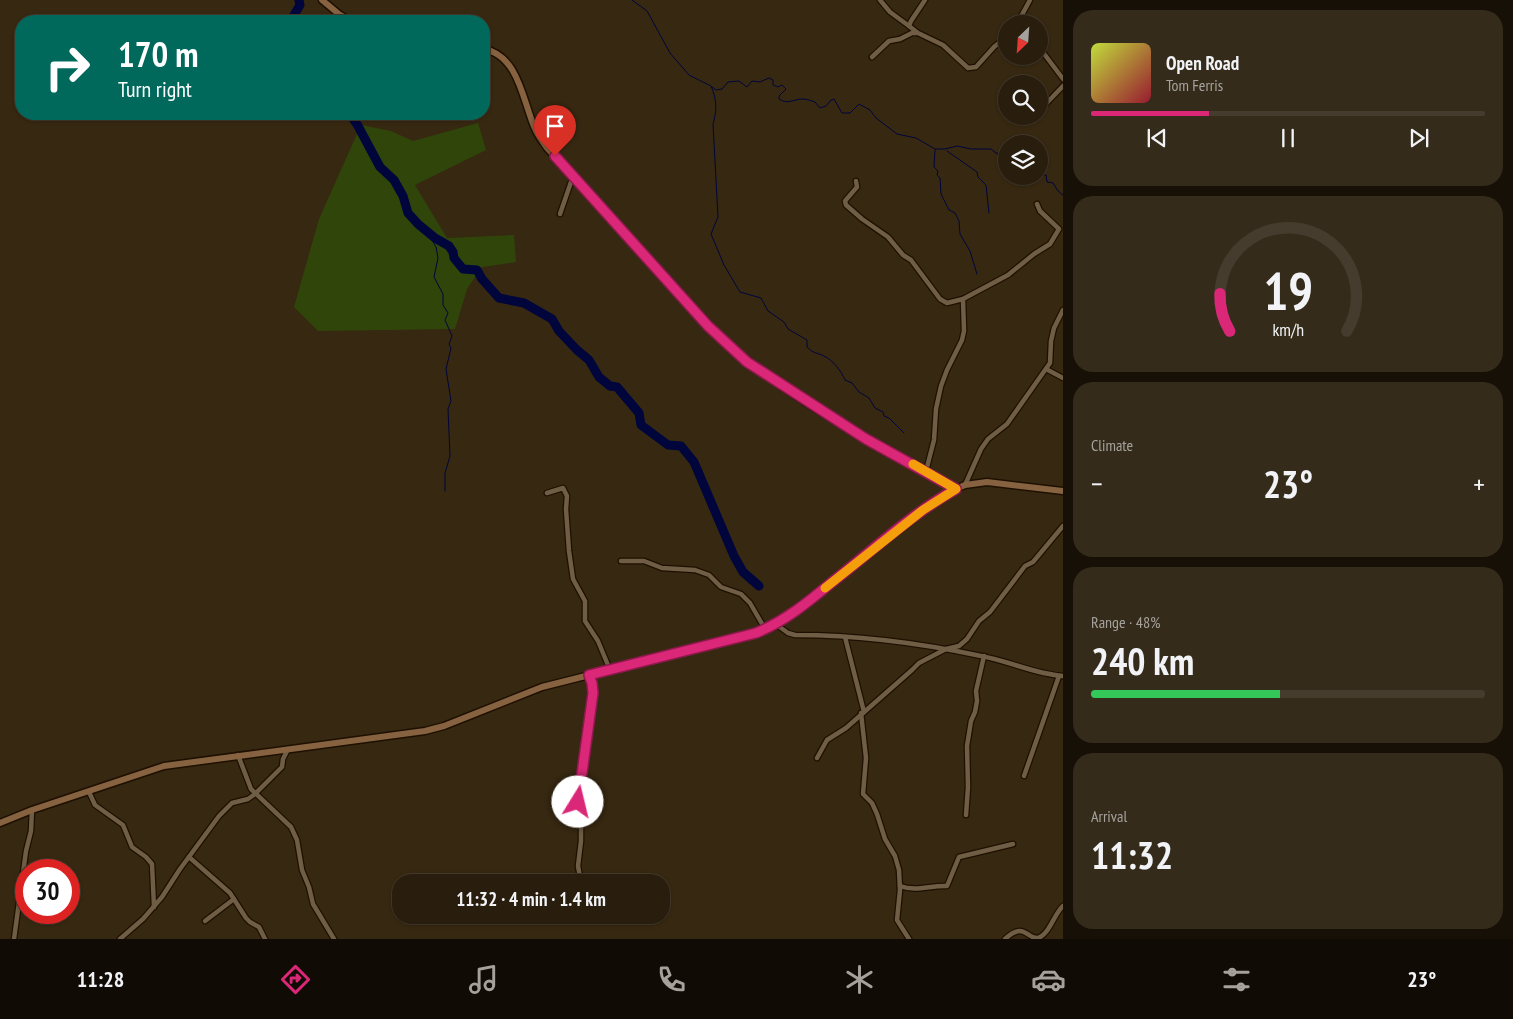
<!DOCTYPE html>
<html lang="en">
<head>
<meta charset="utf-8">
<style>
	:root { --surface:#291e0d; --page:#352b1b; --text:#f1f3f6; --muted:#a5a29d; --line:#453c2e; --accent:#db2777 }
	body { margin:0; font-family:"PT Sans Narrow",sans-serif; background:var(--page); color:var(--text); height:100vh; display:flex; flex-direction:column; font-size:19px; white-space:nowrap }
	* { box-sizing:border-box; margin:0 }
	p { font-size:16px; color:var(--muted) }
	.icon { flex:none; width:28px; height:28px; fill:none; stroke:currentColor; stroke-width:2; stroke-linecap:round; stroke-linejoin:round }
	.map { position:relative; flex:1; overflow:hidden }
	.side { display:flex; flex-direction:column; gap:10px; padding:10px; background:#171007; width:450px }
	.side>* { flex:none }
	.banner { position:absolute; left:15px; top:15px; width:475px; height:105px; border-radius:20px; box-shadow:0 1px 4px #0004,0 0 0 1px var(--line); background:#00695c; color:#fff; overflow:hidden }
	.needle { width:32px; rotate:205deg }
	.fabs { position:absolute; left:998px; top:15px; display:grid; gap:10px }
	.fabs a { display:grid; place-items:center; width:50px; height:50px; border-radius:50%; background:var(--surface); box-shadow:0 1px 4px #0004,0 0 0 1px var(--line); font-size:25px }
	.speed { position:absolute; left:15px; top:859px; display:flex; gap:10px; font-size:25px; font-weight:700; text-align:center }
	.speed>* { display:grid; place-content:center; width:65px; height:65px; border-radius:50%; background:var(--surface); box-shadow:0 1px 4px #0004,0 0 0 1px var(--line); line-height:1 }
	.speed .limit { border:8px solid #d22; background:#fff; color:#111 }
	.pin { position:absolute; display:grid; place-items:center; width:42px; height:42px; color:#fff; margin:-51px -21px; border-radius:50% 50% 50% 0; rotate:-45deg; box-shadow:0 0 5px #0007 }
	.pin .icon { rotate:45deg }
	.me { position:absolute; width:55px; margin:-28px; rotate:9deg; stroke-linejoin:round; filter:drop-shadow(0 0 4px #0008) }
	.turn { display:flex; align-items:center; gap:18px; height:105px; padding:0 20px; font-size:22px }
	.turn .icon { width:65px; height:65px; stroke-width:2.5 }
	.turn b { display:block; font-size:35px; line-height:42px }
	.big { font-size:38px; font-weight:700; line-height:1.1 }
	.side .tile { flex:1; display:flex; flex-direction:column; justify-content:center; gap:8px; min-width:0; padding:0 18px; border-radius:20px; background:var(--page) }
	.side .dial { align-items:center; gap:0 }
	.dial svg { height:130px; overflow:visible; fill:none; stroke:var(--line); stroke-width:7; stroke-linecap:round; text-anchor:middle }
	.dial text { fill:var(--text); stroke:none }
	.song { display:flex; align-items:center; gap:15px }
	.cover { width:60px; height:60px; border-radius:8px; background:linear-gradient(135deg,hsl(70 70% 55%),hsl(350 70% 35%)) }
	.played { height:5px; border-radius:2px; background:linear-gradient(90deg,var(--accent) 30%,var(--line) 30%) }
	.keys { display:flex; justify-content:space-around; direction:ltr }
	.heat { display:flex; justify-content:space-between; align-items:center; font-size:28px; direction:ltr }
	.charge { height:8px; border-radius:4px; background:linear-gradient(90deg,#34c759 48%,var(--line) 0) }
	.trip { position:absolute; left:392px; top:874px; width:278px; height:50px; border-radius:20px; background:var(--surface); box-shadow:0 1px 4px #0004,0 0 0 1px var(--line); font-weight:700; line-height:50px; text-align:center }
	.tab-bar { display:flex; height:80px; justify-content:space-around; align-items:center; background:#100c05; color:var(--muted) }
	.tab-bar .icon { width:35px; height:35px }
	.tab-bar .on { color:var(--accent) }
	.tab-bar b { font-size:22px; color:var(--text) }
	main { display:flex; flex:1; min-height:0 }
	.map>svg:first-child { display:block }
	.green { fill:#30450a }
	.lines { fill:none; stroke-linecap:round; stroke-linejoin:round }
	.stream { stroke:#00053b; stroke-width:1 }
	.river { stroke:#00053b; stroke-width:9 }
	.street-casing { stroke:#1e1000; stroke-width:7 }
	.secondary-casing { stroke:#1e1000; stroke-width:9 }
	.street { stroke:#6f5d45; stroke-width:4.5 }
	.secondary { stroke:#866241; stroke-width:6 }
	.route-casing { stroke:#8e194d; stroke-width:12 }
	.route { stroke:#db2777; stroke-width:9 }
	.slow { stroke:#f59e0b; stroke-width:9 }
</style>
</head>
<body>
<main>
<div class="map">
<svg width="1063" height="939" viewBox="0 0 1063 939">
	<rect width="100%" height="100%" fill="#372811"/>
	<!-- green -->
	<polygon class="green" points="478,123 486,150 415,185 447,238 514,235 516,262 482,267 467,289 455,329 318,331 294,307 319,219 361,125 391,131 413,141"/>
	<g class="lines">
		<!-- stream -->
		<g class="stream">
			<path d="M632,0L647,11L670,53L689,75L711,86C717,100 717,110 713,124L718,217L711,234L724,265L740,292L761,298L768,311L784,322L788,329L807,340V347C814,354 816,352 824,356C834,361 841,371 845,380L852,383L859,392L869,398L875,408L883,412L884,416L889,418L904,433"/>
			<path d="M712,87L716,90L722,89L728,82L739,81L747,87L752,81L760,82L769,78L773,80V85L778,87L782,85L786,89L779,96V99C788,105 794,99 803,99C807,99 812,101 815,102L820,108L826,106L831,100L834,99L842,113H850L859,104L870,110L876,118L897,134L916,138L935,149H945L957,146L971,149H991L996,153L1006,154"/>
			<polyline points="935,150 934,167 938,171 937,175 940,178 941,194 949,210 955,213 959,221 960,234 970,251 977,274"/>
			<polyline points="947,151 977,172 978,177 986,185 989,213"/>
			<polyline points="997,154 1000,157 1001,170"/>
			<polyline points="1039,172 1041,175 1046,175 1047,182 1053,183 1058,191 1063,195"/>
			<polyline points="432,236 432,240 436,247 438,258 434,277 443,294 443,305 448,313 445,320 452,336 449,344 451,348 446,369 451,401 448,409 450,456 445,473 445,491"/>
		</g>
		<!-- river -->
		<g class="river">
			<polyline points="295,21 294,15 300,5 299,0"/>
			<polyline points="350,114 358,126 380,167 394,180 403,196 408,213 418,224 435,238 449,246 453,252 454,258 463,269 477,270 482,279 499,298 524,303 552,319 559,331 577,350 589,360 599,377 610,386 617,387 639,413 641,425 668,445 681,446 694,462 734,556 743,572 759,586"/>
		</g>
		<!-- street casing -->
		<g class="street-casing">
			<g id="street">
				<polyline points="880,0 890,12 909,26"/>
				<polyline points="925,0 911,21 909,26 918,33 943,45 968,68 976,67 994,47 1006,37"/>
				<polyline points="1017,24 1030,0"/>
				<polyline points="1039,47 1063,79"/>
				<polyline points="872,57 889,41 900,39 912,33 917,33"/>
				<polyline points="1039,111 1063,86"/>
				<polyline points="856,181 857,187 845,201 846,205 862,219 888,237 903,255 911,260 940,299 947,303 963,299 1008,275 1034,254 1050,244 1059,229 1040,211 1037,204"/>
				<polyline points="560,214 571,182 576,178"/>
				<polyline points="1046,369 1063,378"/>
				<polyline points="926,471 934,440 936,409 941,386 947,370 962,340 964,331 963,299"/>
				<polyline points="965,485 981,449 988,439 1007,424 1050,363 1051,341 1054,328 1063,310"/>
				<polyline points="547,493 563,488 567,496 566,509 569,551 573,579 585,601 585,621 598,641 610,670"/>
				<polyline points="621,561 644,561 662,568 695,570 709,575 721,587 741,594 750,603 765,629"/>
				<path d="M777,625L788,633L795,635C857,635 920,643 981,656C1009,661 1035,674 1063,676"/>
				<polyline points="845,637 864,712"/>
				<polyline points="861,713 866,758 863,794 872,803 877,814 885,839 895,856 899,870 900,890 897,920 909,939"/>
				<polyline points="238,755 251,789 291,827 297,840 302,870 309,887 313,904 334,939"/>
				<polyline points="817,758 827,740 846,728 912,670 919,663 946,649 959,646 967,639 979,621 990,612 1025,566 1033,562 1063,526"/>
				<polyline points="1024,776 1059,676"/>
				<polyline points="89,792 95,805 123,825 132,847 146,857 152,864 154,907"/>
				<polyline points="966,815 968,787 967,746 971,721 975,712 977,701 976,691 984,656"/>
				<polyline points="189,857 230,893 246,918 250,922 259,927 265,939"/>
				<polyline points="581,882 578,866 581,841 581,826 578,802 593,693 593,683 589,675"/>
				<path d="M900,886C916,892 931,885 947,886L959,857L1013,844"/>
				<polyline points="205,921 234,899"/>
				<polyline points="14,939 26,851 31,831 32,810"/>
				<polyline points="120,939 143,919 162,897 180,869 219,816 232,803 248,799 255,794 282,767 283,759 288,749"/>
				<path d="M1005,939C1025,921 1026,939 1038,938C1049,935 1054,914 1063,906"/>
			</g>
		</g>
		<!-- secondary casing -->
		<g class="secondary-casing">
			<g id="secondary">
				<polyline points="322,0 340,15 351,21"/>
				<path d="M484,49C520,56 523,104 536,131C539,137 543,142 547,148L721,338C789,401 876,442 956,489"/>
				<polyline points="0,823 32,810 164,766 425,731 444,726 542,687 756,633 777,625 806,603 923,510 956,489 965,485 987,482 1063,491"/>
			</g>
		</g>
		<!-- street -->
		<use href="#street" class="street"/>
		<!-- secondary -->
		<use href="#secondary" class="secondary"/>
	</g>
	<g class="lines">
		<!-- route casing -->
		<g class="route-casing">
			<path id="route" d="M555,156L708,326L747,362L866,439L956,489C911,514 872,551 831,583C807,603 785,621 756,633L589,675L592,683L593,693L578,802"/>
		</g>
		<!-- route -->
		<use href="#route" class="route"/>
		<!-- slow -->
		<polyline class="slow" points="825,588 923,510 956,489 913,464"/>
	</g>
</svg>
<div class="fabs">
<a><svg class="needle" viewBox="-14 -14 28 28"><path d="M0-13l5 13h-10z" fill="#e53935"/><path d="M0 13l5-13h-10z" fill="#a5a29d"/></svg></a>
<a><svg class="icon" aria-label="search" viewBox="0 0 24 24"><circle cx="10" cy="10" r="6"/><path d="M15 15l6 6"/></svg></a>
<a><svg class="icon" aria-label="layers" viewBox="0 0 24 24"><path d="M12 4l9 5-9 5-9-5zM3 14l9 5 9-5"/></svg></a>
</div>
<div class="speed"><div class="limit">30</div></div>
<div class="pin" style="left:555px;top:156px;background:#d93025"><svg class="icon" aria-label="arrive" viewBox="0 0 24 24"><path d="M6 21V4h12l-3 4 3 4H6"/></svg></div>
<svg class="me" style="left:578px;top:802px" viewBox="-20 -20 40 40"><circle r="19" fill="#fff"/><path d="M0-13L10 11 0 6-10 11z" fill="#db2777"/></svg>
<div class="trip">11:32 · 4 min · 1.4 km</div>
<div class="banner">
<div class="turn"><svg class="icon" aria-label="right" viewBox="0 0 24 24"><path d="M7 20v-9h11M14 6l5 5-5 5"/></svg><div><b>170 m</b>Turn right</div></div>
</div>
</div>
<section class="side">
<div class="tile">
<div class="song"><i class="cover"></i><div><b>Open Road</b><p>Tom Ferris</p></div></div>
<div class="played"></div>
<div class="keys"><svg class="icon" aria-label="previous" viewBox="0 0 24 24"><path d="M18 5L8 12l10 7zM5 5v14"/></svg><svg class="icon" aria-label="pause" viewBox="0 0 24 24"><path d="M8 5v14M16 5v14"/></svg><svg class="icon" aria-label="next" viewBox="0 0 24 24"><path d="M6 5l10 7-10 7zM19 5v14"/></svg></div>
</div>
<div class="tile dial"><svg viewBox="0 0 100 80">
<path d="M14 69A42 42 0 1 1 86 69"/>
<path d="M14 69A42 42 0 0 1 8 46" stroke="#db2777"/>
<text x="50" y="56" font-size="32" font-weight="700">19</text>
<text x="50" y="72" font-size="11">km/h</text>
</svg></div>
<div class="tile"><p>Climate</p>
<div class="heat"><a>−</a><b class="big">23°</b><a>+</a></div>
</div>
<div class="tile"><p>Range · 48%</p><b class="big">240 km</b><div class="charge"></div></div>
<div class="tile"><p>Arrival</p><b class="big">11:32</b></div>
</section>
</main>
<nav class="tab-bar">
<b>11:28</b>
<svg class="icon on" aria-label="directions" viewBox="0 0 24 24"><path d="M12 3l9 9-9 9-9-9zM9 14v-3h6M13 9l2 2-2 2"/></svg>
<svg class="icon" aria-label="music" viewBox="0 0 24 24"><path d="M9 18V5l10-2v13"/><circle cx="6" cy="18" r="3"/><circle cx="16" cy="16" r="3"/></svg>
<svg class="icon" aria-label="phone" viewBox="0 0 24 24"><path d="M5 4h4l2 5-3 2q2 4 5 5l2-3 5 2v4C11 20 4 13 5 4z"/></svg>
<svg class="icon" aria-label="climate" viewBox="0 0 24 24"><path d="M12 3v18M4 7l16 10M4 17L20 7"/></svg>
<svg class="icon" aria-label="car" viewBox="0 0 24 24"><path d="M5 17H2v-5l4-1 3-4h7l3 4 3 1v5h-3M9 17h6M6 11h13"/><circle cx="7" cy="17" r="2"/><circle cx="17" cy="17" r="2"/></svg>
<svg class="icon" aria-label="filters" viewBox="0 0 24 24"><path d="M4 7h16M4 17h16"/><circle cx="9" cy="7" r="2"/><circle cx="15" cy="17" r="2"/></svg>
<b>23°</b>
</nav>
</body>
</html>
